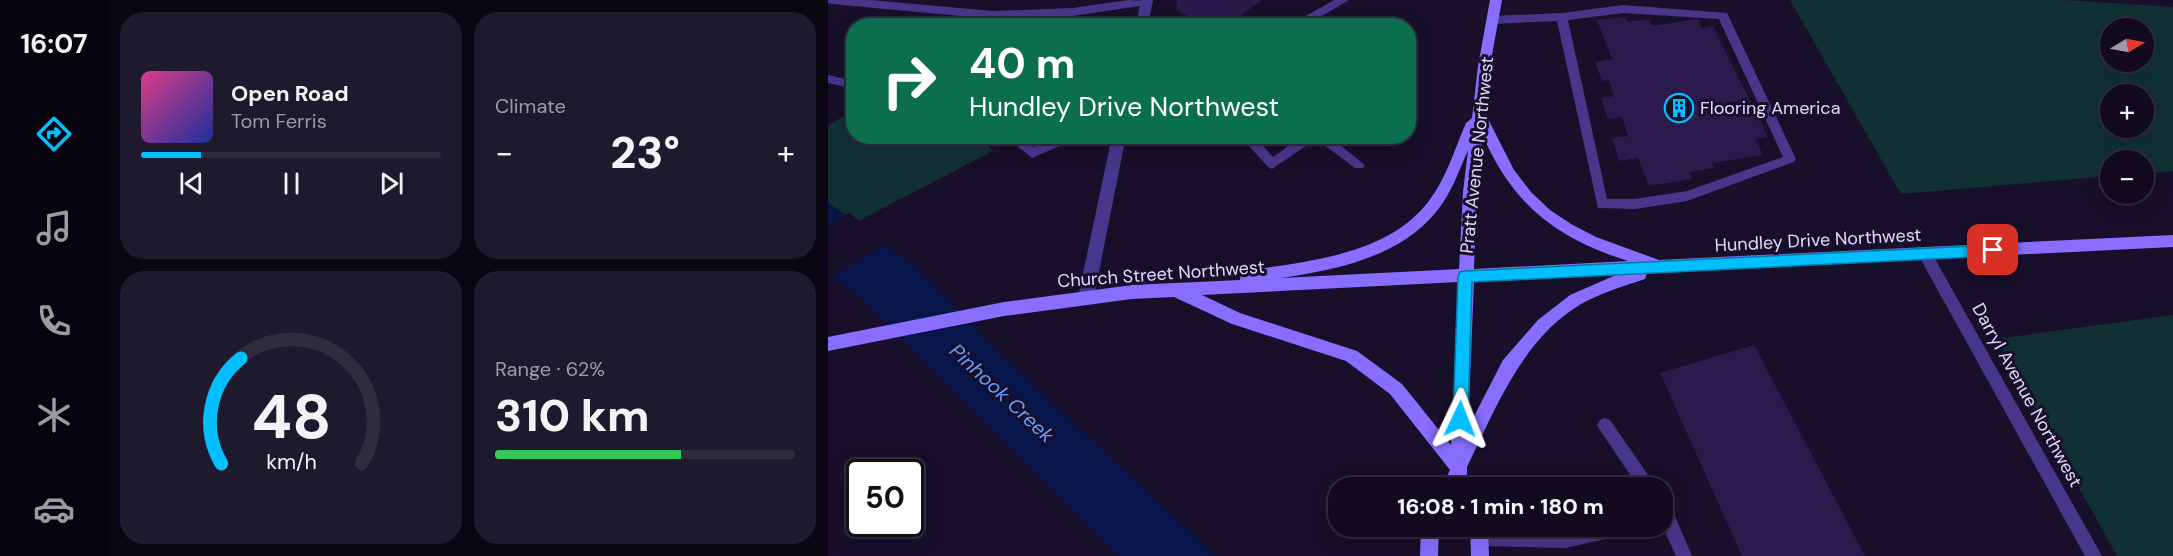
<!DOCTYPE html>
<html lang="en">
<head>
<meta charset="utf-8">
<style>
	:root { --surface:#120b20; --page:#1f192d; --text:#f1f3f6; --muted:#9c9ba5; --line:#312b3e; --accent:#03bfff }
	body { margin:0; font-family:"DM Sans",sans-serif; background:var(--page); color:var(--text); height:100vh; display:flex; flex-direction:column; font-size:22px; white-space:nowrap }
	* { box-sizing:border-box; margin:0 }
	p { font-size:20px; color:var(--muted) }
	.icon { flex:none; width:33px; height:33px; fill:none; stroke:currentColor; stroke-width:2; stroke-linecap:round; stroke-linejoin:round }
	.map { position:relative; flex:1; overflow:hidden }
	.drawer { display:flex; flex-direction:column; gap:12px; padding:12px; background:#0a0612; width:720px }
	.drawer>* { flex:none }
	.hud { position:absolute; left:18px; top:18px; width:570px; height:126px; border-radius:24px; box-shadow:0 6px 24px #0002,0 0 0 2px var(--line); background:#0b6e4f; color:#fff; overflow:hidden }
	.needle { width:39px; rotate:80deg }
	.controls { position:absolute; left:1272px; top:18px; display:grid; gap:12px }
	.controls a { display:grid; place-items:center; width:54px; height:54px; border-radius:50%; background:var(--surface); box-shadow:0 6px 24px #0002,0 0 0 2px var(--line); font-size:30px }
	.speed { position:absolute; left:18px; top:459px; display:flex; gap:12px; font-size:30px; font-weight:700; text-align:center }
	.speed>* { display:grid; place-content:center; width:78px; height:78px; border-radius:50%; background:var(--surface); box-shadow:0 6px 24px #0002,0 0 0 2px var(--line); line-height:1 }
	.speed .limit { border:3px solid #111; border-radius:9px; background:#fff; color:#111 }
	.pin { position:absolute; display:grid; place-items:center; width:51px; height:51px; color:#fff; margin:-26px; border-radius:12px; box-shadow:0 3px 9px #0006 }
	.me { position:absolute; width:66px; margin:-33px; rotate:2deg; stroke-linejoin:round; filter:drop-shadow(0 0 4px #0008) }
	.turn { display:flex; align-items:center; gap:21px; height:126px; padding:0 24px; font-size:27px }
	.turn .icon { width:78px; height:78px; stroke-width:2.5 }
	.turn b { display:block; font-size:42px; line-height:51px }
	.big { font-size:45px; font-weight:800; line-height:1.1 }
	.drawer .card { flex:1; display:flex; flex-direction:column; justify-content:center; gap:9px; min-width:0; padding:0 21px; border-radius:24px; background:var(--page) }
	.drawer .dial { align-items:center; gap:0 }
	.dial svg { height:156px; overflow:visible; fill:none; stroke:var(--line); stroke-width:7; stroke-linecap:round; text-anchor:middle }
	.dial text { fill:var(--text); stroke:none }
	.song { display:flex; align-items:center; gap:18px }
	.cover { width:72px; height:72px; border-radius:9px; background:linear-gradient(135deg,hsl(330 70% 55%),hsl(230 70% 35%)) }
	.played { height:6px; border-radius:3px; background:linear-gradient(90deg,var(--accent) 20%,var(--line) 20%) }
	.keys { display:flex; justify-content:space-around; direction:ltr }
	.heat { display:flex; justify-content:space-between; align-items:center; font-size:33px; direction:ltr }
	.charge { height:9px; border-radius:4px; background:linear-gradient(90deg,#34c759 62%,var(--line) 0) }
	.drawer .tiles { flex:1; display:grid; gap:12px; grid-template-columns:repeat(2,1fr) }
	.trip { position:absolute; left:500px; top:477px; width:345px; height:60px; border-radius:24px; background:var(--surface); box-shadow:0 6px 24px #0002,0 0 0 2px var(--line); font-weight:800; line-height:60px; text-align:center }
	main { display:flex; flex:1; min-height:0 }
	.tab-bar { display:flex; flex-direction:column; width:108px; justify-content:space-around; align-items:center; background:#07040d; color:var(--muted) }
	.tab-bar .icon { width:42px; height:42px }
	.tab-bar .current { color:var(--accent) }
	.tab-bar b { font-size:27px; color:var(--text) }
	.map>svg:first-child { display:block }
	.green { fill:#113034; fill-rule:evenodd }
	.water { fill:#07154a }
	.pier { fill:#180f2a }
	.building { fill:#2c1a4c }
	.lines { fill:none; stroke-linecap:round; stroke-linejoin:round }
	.lane { fill:#47378b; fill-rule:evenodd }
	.street { fill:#47378b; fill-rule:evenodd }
	.secondary { fill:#886eff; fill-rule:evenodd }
	.route { fill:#03bfff; stroke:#027ca6; stroke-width:1.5 }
	.labels { text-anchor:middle; stroke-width:6; stroke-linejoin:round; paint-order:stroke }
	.poi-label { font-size:18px; fill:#e2d7ff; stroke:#180f2a; text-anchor:start }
	.street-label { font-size:18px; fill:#e2d7ff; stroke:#180f2a }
	.water-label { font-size:20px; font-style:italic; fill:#65a0ff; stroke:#180f2a }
</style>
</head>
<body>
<main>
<nav class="tab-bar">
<b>16:07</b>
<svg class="icon current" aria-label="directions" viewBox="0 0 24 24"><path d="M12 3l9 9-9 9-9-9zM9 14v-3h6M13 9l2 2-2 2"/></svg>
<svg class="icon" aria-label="music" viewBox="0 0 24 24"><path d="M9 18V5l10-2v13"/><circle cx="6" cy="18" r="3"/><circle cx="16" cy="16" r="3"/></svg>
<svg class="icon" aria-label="phone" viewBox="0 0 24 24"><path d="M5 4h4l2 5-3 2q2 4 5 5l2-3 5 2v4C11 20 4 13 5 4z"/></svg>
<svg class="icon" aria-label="climate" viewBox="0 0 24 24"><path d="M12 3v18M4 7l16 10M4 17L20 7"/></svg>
<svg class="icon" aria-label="car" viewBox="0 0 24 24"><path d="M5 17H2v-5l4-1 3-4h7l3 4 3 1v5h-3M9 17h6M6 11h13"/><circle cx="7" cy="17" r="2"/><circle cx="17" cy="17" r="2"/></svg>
</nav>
<section class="drawer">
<div class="tiles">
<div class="card">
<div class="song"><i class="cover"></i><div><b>Open Road</b><p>Tom Ferris</p></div></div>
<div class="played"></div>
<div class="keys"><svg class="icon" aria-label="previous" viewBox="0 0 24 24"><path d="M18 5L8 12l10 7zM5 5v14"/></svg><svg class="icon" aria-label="pause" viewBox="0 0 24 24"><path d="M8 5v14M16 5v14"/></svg><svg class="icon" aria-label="next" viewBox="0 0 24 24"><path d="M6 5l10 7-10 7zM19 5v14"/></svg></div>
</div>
<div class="card"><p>Climate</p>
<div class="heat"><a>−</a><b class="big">23°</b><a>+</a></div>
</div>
<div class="card dial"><svg viewBox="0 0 100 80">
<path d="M14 69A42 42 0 1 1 86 69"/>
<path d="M14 69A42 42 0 0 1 24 15" stroke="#03bfff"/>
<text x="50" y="56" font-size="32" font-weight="700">48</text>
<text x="50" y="72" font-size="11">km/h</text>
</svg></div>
<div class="card"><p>Range · 62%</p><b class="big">310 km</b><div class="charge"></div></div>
</div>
</section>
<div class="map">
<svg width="1345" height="556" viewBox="0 0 1345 556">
	<rect width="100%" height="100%" fill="#180f2a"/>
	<!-- green -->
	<g class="green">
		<path d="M962,0H1236L1345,7V171L1316,174V160H1282V176L1073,194ZM1282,28H1316V62H1282ZM1282,94H1316V128H1282Z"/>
		<polygon points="25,110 26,136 152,137 165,151 28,222 0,203 0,126"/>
		<polygon points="1345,315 1345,556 1289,556 1168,339"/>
	</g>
	<!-- water -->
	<polygon class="water" points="0,203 87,266 172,354 388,556 291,556 34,298 0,274"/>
	<!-- pier -->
	<polygon class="pier" points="21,213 61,243 0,278 0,225"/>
	<!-- building -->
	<g class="building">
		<polygon points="349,0 434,0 398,26 375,26 348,9"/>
		<polygon points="797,17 799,22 821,19 824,26 870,19 874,28 885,26 940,137 927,139 935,155 884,163 886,168 861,172 864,179 821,186 810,158 791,161 784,138 800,136 794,117 780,119 773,98 786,96 781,80 774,81 767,62 784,59 769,20"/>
		<polygon points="926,345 1037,556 914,556 832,373"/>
	</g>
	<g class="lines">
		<!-- lane -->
		<g class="lane">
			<polygon points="0,0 42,0 165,11 244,8 301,0 324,1 319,5 244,16 165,19 4,4 0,3"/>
			<path d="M795,5L899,13L968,159L966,162L859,201L807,209L770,208L729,21L664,24L659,20L664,16L734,13ZM795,13L891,19L955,157L859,191L807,199H779L740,20Z"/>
			<polygon points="0,75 26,81 26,89 0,83"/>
			<polygon points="177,136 192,136 205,147 231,136 250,136 248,139 204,158"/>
			<polygon points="412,136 426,136 445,157 474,136 501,136 537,165 535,168 527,168 488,139 444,169 440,167"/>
			<polygon points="1097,248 1102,250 1274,556 1257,556 1092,258 1090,254 1092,250"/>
			<polygon points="777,418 782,420 829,488 811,488 772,430 769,425 772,420"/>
			<polygon points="834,498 840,500 864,556 848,556 834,525"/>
			<polygon points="761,526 806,526 804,532 798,534 738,548 653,546 647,544 645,538 647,532 653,530 738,532"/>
		</g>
		<!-- street -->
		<g class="street">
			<polygon points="313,0 325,0 320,26 308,26"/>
			<polygon points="506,0 521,0 477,26 460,26"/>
			<polygon points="284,136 298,136 266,297 263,302 258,304 253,302 250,297"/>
		</g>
		<!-- secondary -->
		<g class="secondary">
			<path d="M662,0H674L662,66L657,113L686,170L703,192L722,210L743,224L768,237L831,260L1345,235V247L819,273L817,279C796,286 773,293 753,304C694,339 668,408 639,467V478L633,488H613L622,470L562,394L518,361L404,324L346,297L304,299L176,316L0,351V337L176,302L304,285L412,280L413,272L418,271C480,261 563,255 603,198C619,176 627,148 638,123L644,118L650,66ZM655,136C685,205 729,239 800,261L646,269L649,192ZM640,150L635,192L631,269L453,278C507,270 572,257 608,212C623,194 631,171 640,150ZM788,275L742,295L710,320L675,360L640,428L646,282ZM631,282L623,445L574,384L529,351L412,313L374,295Z"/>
			<polygon points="593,526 611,526 610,556 592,556"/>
			<polygon points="642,526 660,526 661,556 643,556"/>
		</g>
	</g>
	<!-- route -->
	<polygon class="route" points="1165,245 1171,250 1165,256 644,282 640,419 637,424 632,426 627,424 625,419 630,276 632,272 637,271"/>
	<!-- icons -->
	<defs>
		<g id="building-ring" transform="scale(1.5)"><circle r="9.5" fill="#180f2a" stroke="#03bfff" stroke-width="1.5"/><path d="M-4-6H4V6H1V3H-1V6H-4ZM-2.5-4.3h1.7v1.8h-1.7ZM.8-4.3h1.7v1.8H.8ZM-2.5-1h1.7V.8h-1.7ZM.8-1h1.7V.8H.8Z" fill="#03bfff"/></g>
	</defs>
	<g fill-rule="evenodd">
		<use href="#building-ring" x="851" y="108"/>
	</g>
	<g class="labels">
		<!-- poi labels -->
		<g class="poi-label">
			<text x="872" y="114">Flooring America</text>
		</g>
		<!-- street labels -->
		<g class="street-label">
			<text transform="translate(649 155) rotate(-84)" y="6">Pratt Avenue Northwest</text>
			<text transform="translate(990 240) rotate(-3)" y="6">Hundley Drive Northwest</text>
			<text transform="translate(333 274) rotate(-4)" y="6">Church Street Northwest</text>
			<text transform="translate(1199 395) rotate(61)" y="6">Darryl Avenue Northwest</text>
		</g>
		<!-- water labels -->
		<g class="water-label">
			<text transform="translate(174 393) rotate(43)" y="7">Pinhook Creek</text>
		</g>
	</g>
</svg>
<div class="controls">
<a><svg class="needle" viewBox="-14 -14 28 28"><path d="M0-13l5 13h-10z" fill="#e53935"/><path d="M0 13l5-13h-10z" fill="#9c9ba5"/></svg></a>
<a>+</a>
<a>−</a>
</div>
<div class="speed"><div class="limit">50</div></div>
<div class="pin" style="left:1165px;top:250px;background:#d93025"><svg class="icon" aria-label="arrive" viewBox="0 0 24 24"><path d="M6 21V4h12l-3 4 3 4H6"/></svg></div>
<svg class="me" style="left:632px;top:419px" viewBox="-20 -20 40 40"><path d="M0-17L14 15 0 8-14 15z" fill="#03bfff" stroke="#fff" stroke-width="4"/></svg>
<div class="trip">16:08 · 1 min · 180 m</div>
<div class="hud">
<div class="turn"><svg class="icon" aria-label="right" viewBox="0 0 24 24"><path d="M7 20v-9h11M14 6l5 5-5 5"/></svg><div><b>40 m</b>Hundley Drive Northwest</div></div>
</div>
</div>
</main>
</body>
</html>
